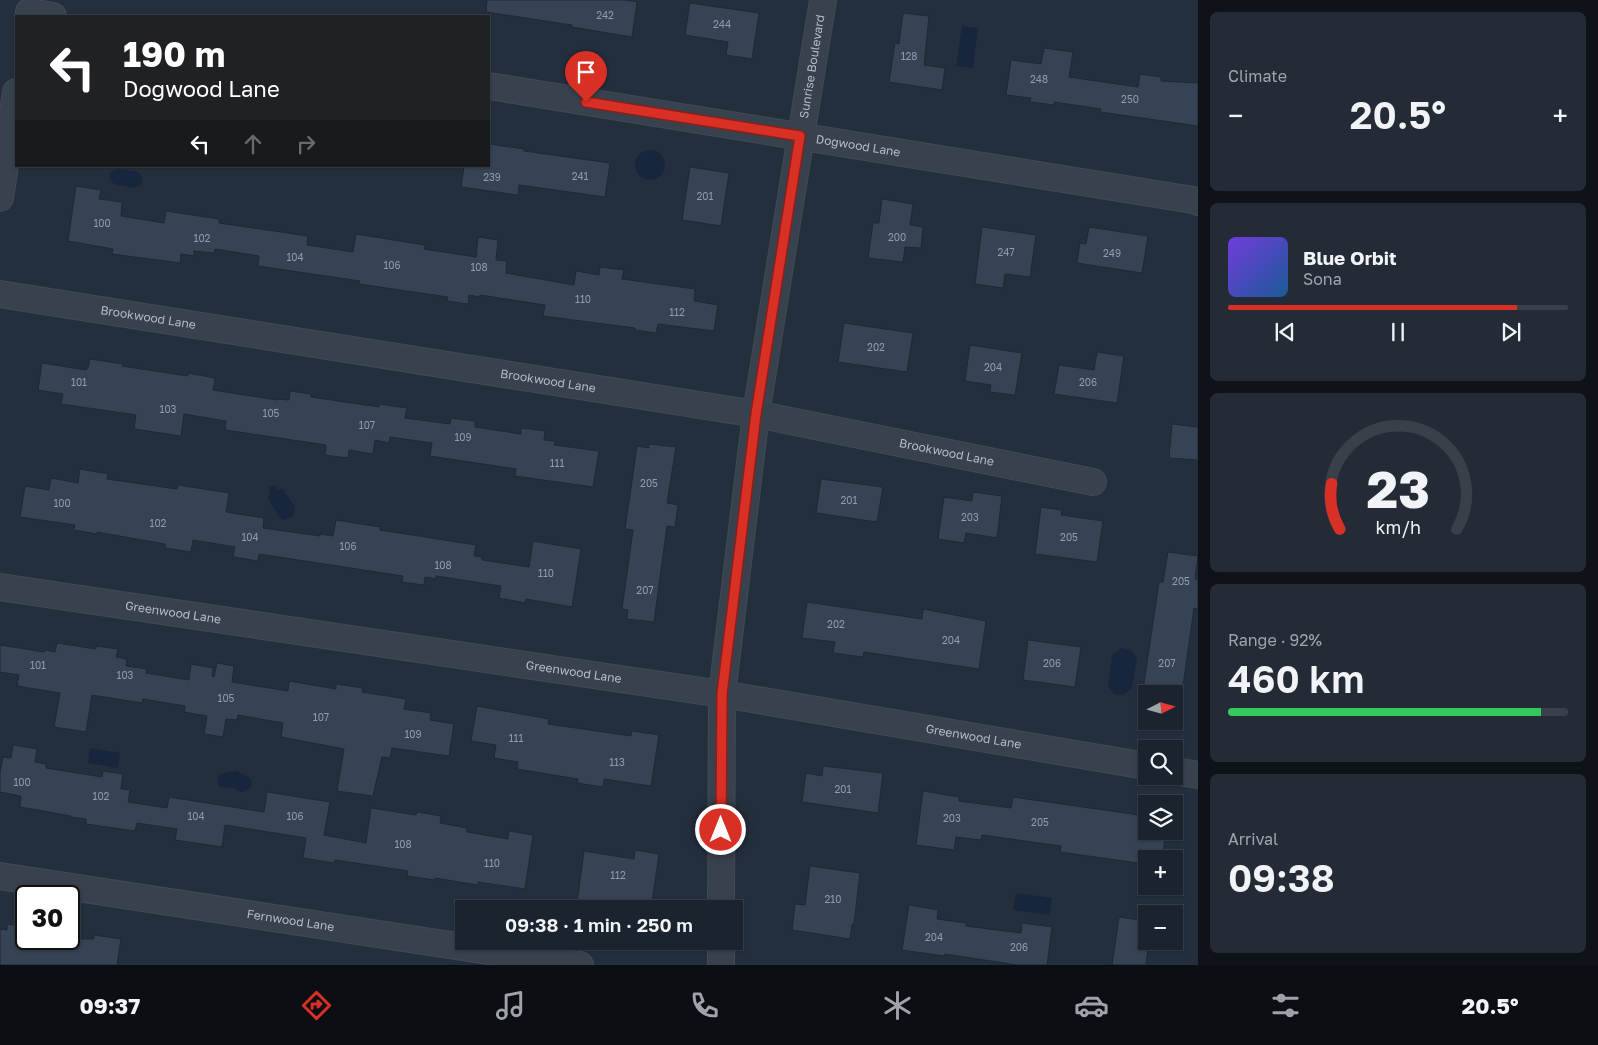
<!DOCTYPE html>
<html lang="en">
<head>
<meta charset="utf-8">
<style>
	:root { --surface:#1b232e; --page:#242b36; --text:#f1f3f6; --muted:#a0a4aa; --line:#39404a; --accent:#d93025 }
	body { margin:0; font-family:"Golos Text",sans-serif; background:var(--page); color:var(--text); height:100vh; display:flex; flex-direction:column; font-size:19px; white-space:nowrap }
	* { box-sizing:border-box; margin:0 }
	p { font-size:16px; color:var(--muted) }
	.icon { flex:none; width:28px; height:28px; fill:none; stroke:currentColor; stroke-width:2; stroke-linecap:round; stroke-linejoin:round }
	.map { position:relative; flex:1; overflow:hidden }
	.details { display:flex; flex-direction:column; gap:12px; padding:12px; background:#0f1319; width:400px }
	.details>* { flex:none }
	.hud { position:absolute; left:15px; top:15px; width:475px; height:152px; border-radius:0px; box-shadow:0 1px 4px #0004,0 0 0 1px var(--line); background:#202124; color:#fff; overflow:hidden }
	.needle { width:32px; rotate:84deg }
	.controls { position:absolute; left:1138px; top:685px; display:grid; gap:10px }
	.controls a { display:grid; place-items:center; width:45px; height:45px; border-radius:0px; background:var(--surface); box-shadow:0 1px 4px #0004,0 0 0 1px var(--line); font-size:25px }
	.speed { position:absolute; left:15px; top:885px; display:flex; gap:10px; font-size:25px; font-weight:700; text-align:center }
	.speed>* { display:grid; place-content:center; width:65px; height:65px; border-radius:50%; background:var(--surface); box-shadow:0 1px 4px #0004,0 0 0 1px var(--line); line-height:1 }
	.speed .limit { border:2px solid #111; border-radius:8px; background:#fff; color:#111 }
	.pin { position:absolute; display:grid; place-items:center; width:42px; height:42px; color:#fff; margin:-51px -21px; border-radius:50% 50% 50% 0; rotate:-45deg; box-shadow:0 0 5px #0007 }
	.pin .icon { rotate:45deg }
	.me { position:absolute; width:55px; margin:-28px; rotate:0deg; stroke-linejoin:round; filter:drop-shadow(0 0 4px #0008) }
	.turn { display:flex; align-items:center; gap:18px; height:105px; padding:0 25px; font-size:22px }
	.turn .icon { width:65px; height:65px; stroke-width:2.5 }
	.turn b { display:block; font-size:35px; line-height:42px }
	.lanes { display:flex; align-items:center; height:48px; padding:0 25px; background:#0003; justify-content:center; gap:25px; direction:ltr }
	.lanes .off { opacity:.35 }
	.big { font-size:38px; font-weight:600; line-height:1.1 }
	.details .widget { flex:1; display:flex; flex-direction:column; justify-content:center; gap:8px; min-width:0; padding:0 18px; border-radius:8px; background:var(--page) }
	.details .dial { align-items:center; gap:0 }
	.dial svg { height:130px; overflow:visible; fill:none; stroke:var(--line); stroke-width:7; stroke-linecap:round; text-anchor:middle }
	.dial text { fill:var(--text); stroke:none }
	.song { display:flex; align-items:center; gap:15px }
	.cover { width:60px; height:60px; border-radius:8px; background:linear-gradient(135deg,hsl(260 70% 55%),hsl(210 70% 35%)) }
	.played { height:5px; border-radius:2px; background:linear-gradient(90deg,var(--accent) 85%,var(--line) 85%) }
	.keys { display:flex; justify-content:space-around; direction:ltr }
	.heat { display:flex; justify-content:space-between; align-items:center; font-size:28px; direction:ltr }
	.charge { height:8px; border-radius:4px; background:linear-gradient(90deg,#34c759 92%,var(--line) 0) }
	.trip { position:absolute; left:455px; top:900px; width:288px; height:50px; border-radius:0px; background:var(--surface); box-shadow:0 1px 4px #0004,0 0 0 1px var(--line); font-weight:600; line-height:50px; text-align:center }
	.tab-bar { display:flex; height:80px; justify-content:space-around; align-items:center; background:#0b0e12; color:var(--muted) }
	.tab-bar .icon { width:35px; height:35px }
	.tab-bar .active { color:var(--accent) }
	.tab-bar b { font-size:22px; color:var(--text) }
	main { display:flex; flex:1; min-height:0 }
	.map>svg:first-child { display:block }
	.water { fill:#17263c }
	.building { fill:#364354; stroke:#1f2835 }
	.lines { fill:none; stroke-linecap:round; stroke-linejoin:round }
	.minor-casing { stroke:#414a57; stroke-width:28 }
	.minor { stroke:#38414e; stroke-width:26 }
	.route-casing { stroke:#8d1f18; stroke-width:12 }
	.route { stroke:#d93025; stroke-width:9 }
	.labels { text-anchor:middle; stroke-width:5; stroke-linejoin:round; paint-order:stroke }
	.number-label { font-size:10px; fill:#929caa }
	.street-label { font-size:12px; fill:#b4bcc9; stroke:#1d2633 }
</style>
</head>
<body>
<main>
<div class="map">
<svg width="1198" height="965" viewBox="0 0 1198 965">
	<rect width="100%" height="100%" fill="#242f3e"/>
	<!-- water -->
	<g class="water">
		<polygon points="962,26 978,28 973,68 956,66"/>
		<circle cx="650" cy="165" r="15"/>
		<polygon points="117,169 138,172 143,178 142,184 134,188 114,184 109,178 111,172"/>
		<polygon points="275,485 277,489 283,489 295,507 294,515 285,520 280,518 268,499 270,492 268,488"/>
		<polygon points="1121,648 1131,650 1137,658 1132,688 1123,695 1114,694 1108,686 1112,655"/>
		<polygon points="90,748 120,753 118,768 88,763"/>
		<path d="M236,771C240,773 247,775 250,779C255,785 248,793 241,792C236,791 239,790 234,788C228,786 225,790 219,786C213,772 226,773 236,771Z"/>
		<polygon points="1016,893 1052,898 1049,915 1013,910"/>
	</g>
	<!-- building -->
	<g class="building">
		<polygon points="487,0 625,0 637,2 632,37 572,27 572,25 486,12"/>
		<polygon points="690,3 759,13 752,59 726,55 728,42 685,35"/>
		<polygon points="903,13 929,16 924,65 945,68 942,90 889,82 895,43 899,44"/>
		<polygon points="1044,48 1073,52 1069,77 1138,87 1140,74 1161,77 1161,81 1198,83 1198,126 1100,112 1101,109 1054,102 1054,105 1030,102 1031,98 1006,95 1011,60 1041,64"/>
		<polygon points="489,144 524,149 524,151 610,163 605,197 519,185 518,195 461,187 464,166 489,166"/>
		<polygon points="690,167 729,173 721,226 682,220"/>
		<polygon points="76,186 101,190 99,199 122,202 121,216 164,223 166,211 219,219 219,223 308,236 307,245 353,252 356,234 425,245 424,249 476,257 478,237 498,240 496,260 507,261 506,273 574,285 576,271 599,275 600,267 624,270 622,279 695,289 694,301 718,305 714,331 658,324 656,333 635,330 635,328 543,316 545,305 480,295 480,297 469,295 468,304 447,301 448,297 359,284 360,281 258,266 259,256 215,249 214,253 194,251 194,256 181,254 180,263 112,254 113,249 68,241"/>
		<polygon points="882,199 913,204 910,225 923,227 921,248 905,247 903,262 868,258 873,223 879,223"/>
		<polygon points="982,227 1036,235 1030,277 1005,274 1003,288 975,284"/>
		<polygon points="1089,227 1148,236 1142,273 1077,263 1080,243 1086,244"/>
		<polygon points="844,323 913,333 907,372 838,362"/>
		<polygon points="970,345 1022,353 1015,395 990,392 991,385 965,381"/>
		<polygon points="1097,352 1124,356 1117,403 1054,394 1059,365 1094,370"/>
		<polygon points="90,359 123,364 122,366 188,376 188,373 215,378 213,390 277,400 277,399 289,400 290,391 311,394 311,397 379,407 379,404 407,408 405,418 450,424 451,418 475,421 475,427 521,434 521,428 545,431 544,440 555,441 554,445 599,451 593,487 515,476 516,469 430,456 432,443 390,437 389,443 375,440 373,454 349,450 348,458 325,455 326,445 225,430 226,421 184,414 181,436 134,429 136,415 61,404 63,394 38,390 42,363 86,370 87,368 88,368"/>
		<polygon points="1172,424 1198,427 1198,460 1169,458"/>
		<polygon points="649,444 676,447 667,503 678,505 675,527 667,526 654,622 627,619 628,610 622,609 633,530 625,529 637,446 649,448"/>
		<polygon points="80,469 108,474 107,479 177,489 178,485 229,493 226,512 264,518 263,528 320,536 320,534 333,536 336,520 380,527 380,530 476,545 474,556 482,557 482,560 529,567 533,541 581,549 572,607 526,599 525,603 499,598 501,586 436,576 436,579 425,577 424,585 402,582 403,576 259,554 258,561 233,557 235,547 193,540 191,552 165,548 165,544 97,532 97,534 74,530 75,525 20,517 25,486 49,490 51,478 78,483"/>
		<polygon points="821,479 883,487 877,522 816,513"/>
		<polygon points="973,492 1002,496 997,538 966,533 964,543 938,539 944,497 972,501"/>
		<polygon points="1041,507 1062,510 1061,515 1103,521 1097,562 1035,554"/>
		<polygon points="1168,552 1198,556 1195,579 1198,580 1198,609 1194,608 1183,686 1180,686 1178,703 1174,702 1174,694 1146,694 1146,698 1142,697 1159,582 1163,582"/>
		<polygon points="807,602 922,619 923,609 986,621 979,669 864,652 863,657 833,653 835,642 802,638"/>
		<polygon points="1028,640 1081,647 1075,687 1023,680"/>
		<polygon points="57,643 96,649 96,646 118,649 116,657 127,659 126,666 147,669 146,673 189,680 191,664 213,668 212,676 214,677 217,663 234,666 232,682 288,691 289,681 336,689 336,684 363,688 362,692 406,699 404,709 431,713 430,720 454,724 449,756 392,748 390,758 382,757 373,796 337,791 344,749 281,737 283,723 238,715 237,720 226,719 223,737 204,734 207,716 184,712 185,706 143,699 142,703 92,695 86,732 54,727 60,693 17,686 19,675 0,672 0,645 44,652 45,650 55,652"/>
		<polygon points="477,706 549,719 548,724 631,736 632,731 659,735 651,786 604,779 603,787 577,783 578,779 517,769 518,762 494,758 496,745 471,741"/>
		<polygon points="13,745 37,749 35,762 46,764 46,768 102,777 103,771 123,774 121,789 130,790 128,802 167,808 169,797 264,812 267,792 330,802 324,835 366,843 371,808 416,815 417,812 441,816 440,823 467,828 467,832 508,839 509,831 533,835 525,889 478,882 478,885 435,878 434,880 407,876 408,871 335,860 334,863 303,858 306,838 225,825 222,847 175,840 177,829 137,823 135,831 86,824 86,819 71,817 71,816 20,807 21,796 0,792 0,773 3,757 11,758"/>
		<polygon points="823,766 883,773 878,813 802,802 806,773 822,776"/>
		<polygon points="923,791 959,797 959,801 1011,808 1013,797 1146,816 1146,831 1166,831 1163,853 1140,849 1138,863 1060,852 1061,846 982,835 981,840 956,837 954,850 916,845"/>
		<polygon points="635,850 659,854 651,909 603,903 603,907 577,903 584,851 634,859"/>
		<polygon points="810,866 860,873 854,924 852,924 850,939 792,930 795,904 805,905"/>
		<polygon points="909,905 938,910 937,919 966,923 966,926 1021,933 1022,923 1052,927 1047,965 1017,965 945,954 944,956 902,950"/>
		<polygon points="1119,917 1146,921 1146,941 1149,941 1146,965 1112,965"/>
		<polygon points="7,924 26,927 26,939 94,939 94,935 121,939 117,965 0,965 0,929 7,930"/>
	</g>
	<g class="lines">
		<!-- minor casing -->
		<g class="minor-casing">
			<g id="minor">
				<polyline points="29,12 53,16"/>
				<path id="s1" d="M489,86L1193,200L1198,202"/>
				<polyline points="0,198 16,92"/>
				<path id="s2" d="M0,294L756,414L1093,482"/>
				<path id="s3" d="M0,587L722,694L1146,766"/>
				<polyline points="1174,771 1198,775"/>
				<path id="s4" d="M0,876L580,965"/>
				<path id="s5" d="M721,909L722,694L756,414L823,0"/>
				<polyline points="721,965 721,941"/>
			</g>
		</g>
		<!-- minor -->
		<use href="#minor" class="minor"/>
	</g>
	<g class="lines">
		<!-- route casing -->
		<g class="route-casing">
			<polyline id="route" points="586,102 800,136 756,414 722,694 721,830"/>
		</g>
		<!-- route -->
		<use href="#route" class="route"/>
	</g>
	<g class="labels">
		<!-- number labels -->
		<g class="number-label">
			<text x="605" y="19">242</text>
			<text x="722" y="28">244</text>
			<text x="909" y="60">128</text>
			<text x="1039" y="83">248</text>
			<text x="1130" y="103">250</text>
			<text x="580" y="180">241</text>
			<text x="492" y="181">239</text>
			<text x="705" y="200">201</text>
			<text x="102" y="227">100</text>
			<text x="897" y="241">200</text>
			<text x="202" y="242">102</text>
			<text x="1006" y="256">247</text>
			<text x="1112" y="257">249</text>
			<text x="295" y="261">104</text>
			<text x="392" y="269">106</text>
			<text x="479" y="271">108</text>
			<text x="583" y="303">110</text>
			<text x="677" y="316">112</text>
			<text x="876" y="351">202</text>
			<text x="993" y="371">204</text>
			<text x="79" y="386">101</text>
			<text x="1088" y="386">206</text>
			<text x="168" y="413">103</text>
			<text x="271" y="417">105</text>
			<text x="367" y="429">107</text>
			<text x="463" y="441">109</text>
			<text x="557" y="467">111</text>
			<text x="649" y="487">205</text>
			<text x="849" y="504">201</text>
			<text x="62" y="507">100</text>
			<text x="970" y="521">203</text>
			<text x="158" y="527">102</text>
			<text x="250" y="541">104</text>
			<text x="1069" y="541">205</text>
			<text x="348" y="550">106</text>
			<text x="443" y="569">108</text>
			<text x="546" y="577">110</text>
			<text x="1181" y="585">205</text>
			<text x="645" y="594">207</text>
			<text x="836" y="628">202</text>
			<text x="951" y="644">204</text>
			<text x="1052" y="667">206</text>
			<text x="1167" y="667">207</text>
			<text x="38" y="669">101</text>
			<text x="125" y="679">103</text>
			<text x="226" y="702">105</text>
			<text x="321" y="721">107</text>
			<text x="413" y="738">109</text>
			<text x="516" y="742">111</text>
			<text x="617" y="766">113</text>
			<text x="22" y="786">100</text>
			<text x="843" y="793">201</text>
			<text x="101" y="800">102</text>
			<text x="196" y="820">104</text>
			<text x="295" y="820">106</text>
			<text x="952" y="822">203</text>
			<text x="1040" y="826">205</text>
			<text x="403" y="848">108</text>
			<text x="492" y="867">110</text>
			<text x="618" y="879">112</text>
			<text x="833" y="903">210</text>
			<text x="934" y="941">204</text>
			<text x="1019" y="951">206</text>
		</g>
		<!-- street labels -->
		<g class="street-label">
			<text dy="4" stroke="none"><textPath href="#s5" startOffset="849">Sunrise Boulevard</textPath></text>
			<text dy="4" stroke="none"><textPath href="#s1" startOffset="374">Dogwood Lane</textPath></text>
			<text dy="4" stroke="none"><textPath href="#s2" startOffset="150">Brookwood Lane</textPath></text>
			<text dy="4" stroke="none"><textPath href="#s2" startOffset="555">Brookwood Lane</textPath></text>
			<text dy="4" stroke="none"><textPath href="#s2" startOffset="960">Brookwood Lane</textPath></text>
			<text dy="4" stroke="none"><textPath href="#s3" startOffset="175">Greenwood Lane</textPath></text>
			<text dy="4" stroke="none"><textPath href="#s3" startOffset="580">Greenwood Lane</textPath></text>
			<text dy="4" stroke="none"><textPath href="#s3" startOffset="985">Greenwood Lane</textPath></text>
			<text dy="4" stroke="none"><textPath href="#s4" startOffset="294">Fernwood Lane</textPath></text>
		</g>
	</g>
</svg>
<div class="controls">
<a><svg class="needle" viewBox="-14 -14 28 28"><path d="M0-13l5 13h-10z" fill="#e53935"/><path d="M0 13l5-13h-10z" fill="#a0a4aa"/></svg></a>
<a><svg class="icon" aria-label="search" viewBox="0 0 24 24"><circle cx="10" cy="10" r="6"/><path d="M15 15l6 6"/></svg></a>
<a><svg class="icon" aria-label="layers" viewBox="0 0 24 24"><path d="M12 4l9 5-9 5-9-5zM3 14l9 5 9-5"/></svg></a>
<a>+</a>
<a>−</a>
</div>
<div class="speed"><div class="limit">30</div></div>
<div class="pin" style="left:586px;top:102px;background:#d93025"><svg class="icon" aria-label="arrive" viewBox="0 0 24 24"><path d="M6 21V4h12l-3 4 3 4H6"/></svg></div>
<svg class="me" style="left:721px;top:830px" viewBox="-20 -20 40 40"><circle r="17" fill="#d93025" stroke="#fff" stroke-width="3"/><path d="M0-11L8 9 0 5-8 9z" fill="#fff"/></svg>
<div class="trip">09:38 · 1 min · 250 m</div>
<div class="hud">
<div class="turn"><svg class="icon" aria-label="left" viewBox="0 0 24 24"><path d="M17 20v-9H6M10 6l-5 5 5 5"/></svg><div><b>190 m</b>Dogwood Lane</div></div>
<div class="lanes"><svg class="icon" aria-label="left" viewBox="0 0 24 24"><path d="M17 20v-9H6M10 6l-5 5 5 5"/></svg><svg class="icon off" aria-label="ahead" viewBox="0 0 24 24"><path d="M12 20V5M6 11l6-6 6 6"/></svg><svg class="icon off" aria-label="right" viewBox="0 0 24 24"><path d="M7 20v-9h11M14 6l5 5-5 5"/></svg></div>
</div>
</div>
<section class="details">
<div class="widget"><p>Climate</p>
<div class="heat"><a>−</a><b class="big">20.5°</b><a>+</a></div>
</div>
<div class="widget">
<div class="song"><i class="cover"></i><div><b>Blue Orbit</b><p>Sona</p></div></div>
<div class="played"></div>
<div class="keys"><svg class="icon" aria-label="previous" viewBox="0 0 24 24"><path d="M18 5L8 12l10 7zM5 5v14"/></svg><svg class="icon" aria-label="pause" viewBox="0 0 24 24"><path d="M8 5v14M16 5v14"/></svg><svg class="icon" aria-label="next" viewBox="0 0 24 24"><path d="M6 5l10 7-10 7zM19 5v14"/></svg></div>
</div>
<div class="widget dial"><svg viewBox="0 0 100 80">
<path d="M14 69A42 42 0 1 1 86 69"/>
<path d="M14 69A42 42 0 0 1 9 41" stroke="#d93025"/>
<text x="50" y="56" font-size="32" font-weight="700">23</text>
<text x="50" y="72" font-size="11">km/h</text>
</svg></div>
<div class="widget"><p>Range · 92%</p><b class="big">460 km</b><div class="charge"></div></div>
<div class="widget"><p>Arrival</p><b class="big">09:38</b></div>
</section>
</main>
<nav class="tab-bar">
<b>09:37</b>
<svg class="icon active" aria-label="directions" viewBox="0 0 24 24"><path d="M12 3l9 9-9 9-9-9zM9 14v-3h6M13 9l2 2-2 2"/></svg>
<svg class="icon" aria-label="music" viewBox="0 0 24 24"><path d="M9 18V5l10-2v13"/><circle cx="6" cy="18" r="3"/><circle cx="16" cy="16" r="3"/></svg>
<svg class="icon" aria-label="phone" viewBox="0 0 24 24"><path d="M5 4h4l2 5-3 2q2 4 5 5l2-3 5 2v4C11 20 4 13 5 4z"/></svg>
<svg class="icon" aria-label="climate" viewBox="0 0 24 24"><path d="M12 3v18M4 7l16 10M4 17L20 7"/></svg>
<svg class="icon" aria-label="car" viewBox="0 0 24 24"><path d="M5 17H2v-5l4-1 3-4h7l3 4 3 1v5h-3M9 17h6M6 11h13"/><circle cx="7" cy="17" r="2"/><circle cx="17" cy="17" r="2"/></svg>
<svg class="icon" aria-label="filters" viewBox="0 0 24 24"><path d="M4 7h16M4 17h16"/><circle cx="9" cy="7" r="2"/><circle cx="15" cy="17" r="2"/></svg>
<b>20.5°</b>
</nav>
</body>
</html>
